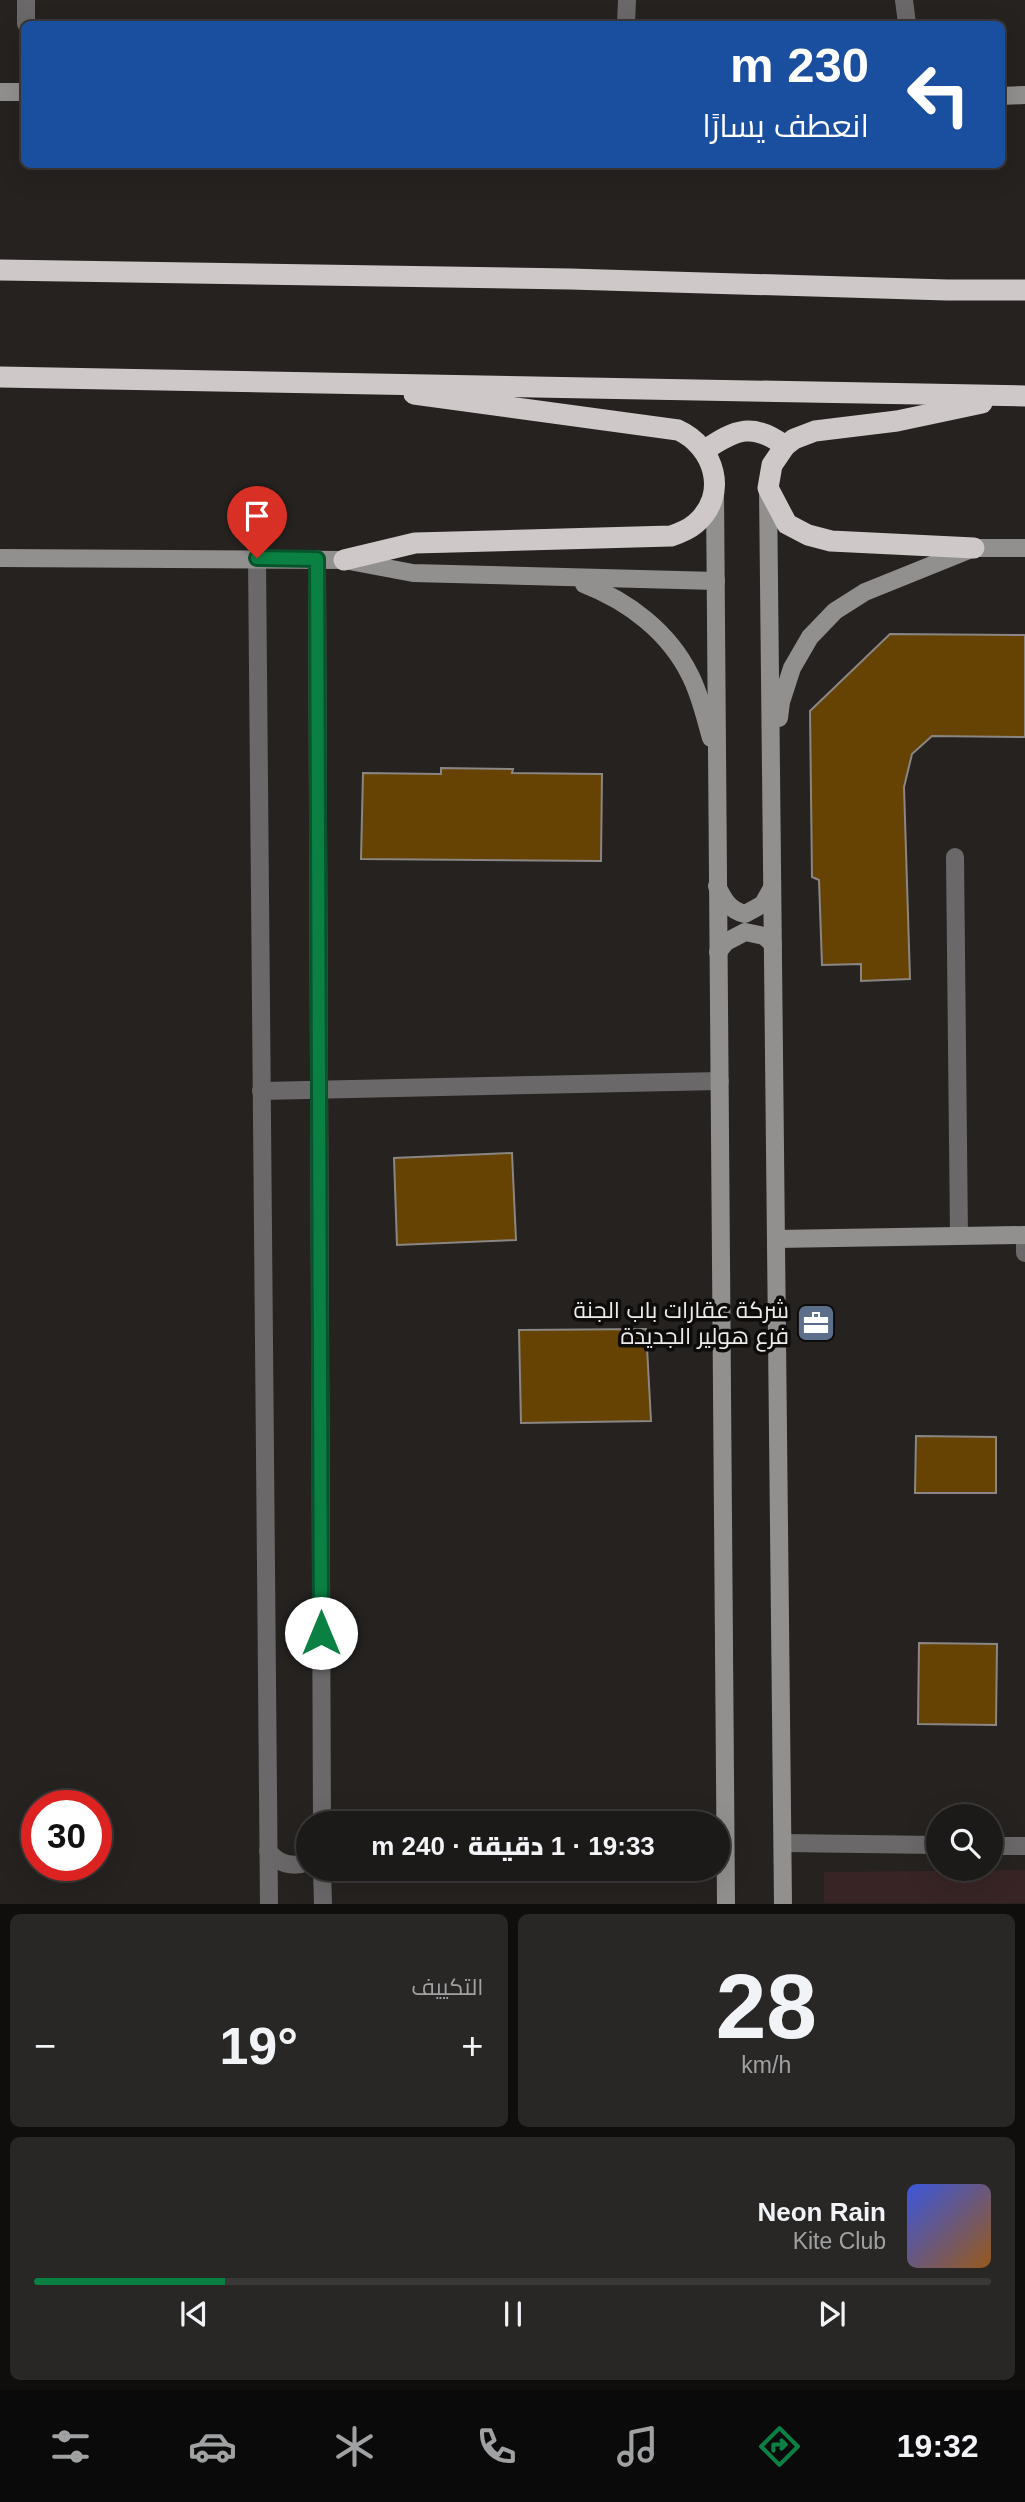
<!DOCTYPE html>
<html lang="ar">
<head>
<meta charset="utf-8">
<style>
	:root { --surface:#1c1a18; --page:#292725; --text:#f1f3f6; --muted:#a0a1a2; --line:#3a3837; --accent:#0b8043 }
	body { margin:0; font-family:Helvetica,Cairo,sans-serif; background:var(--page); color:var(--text); direction:rtl; height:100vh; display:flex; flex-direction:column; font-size:26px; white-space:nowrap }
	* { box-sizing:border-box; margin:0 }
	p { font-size:23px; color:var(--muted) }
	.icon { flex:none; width:38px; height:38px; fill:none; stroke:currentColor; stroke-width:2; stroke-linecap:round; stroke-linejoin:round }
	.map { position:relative; height:1904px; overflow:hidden; direction:ltr }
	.details { display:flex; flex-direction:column; gap:10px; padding:10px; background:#0f0e0d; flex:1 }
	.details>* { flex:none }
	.hud { position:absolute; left:21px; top:21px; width:984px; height:147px; border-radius:10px; box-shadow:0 7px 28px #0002,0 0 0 2px var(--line); direction:rtl; background:#1a4fa0; color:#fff; overflow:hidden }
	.buttons { position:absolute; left:926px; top:1804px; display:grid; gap:14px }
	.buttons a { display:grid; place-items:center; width:77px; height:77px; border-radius:50%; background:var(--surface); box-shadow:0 7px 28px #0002,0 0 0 2px var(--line); font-size:35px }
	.speed { position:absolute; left:21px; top:1790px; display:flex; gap:14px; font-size:35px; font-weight:700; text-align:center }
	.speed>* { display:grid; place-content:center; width:91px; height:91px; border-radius:50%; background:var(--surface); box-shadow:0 7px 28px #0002,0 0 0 2px var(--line); line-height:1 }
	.speed .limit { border:10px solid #d22; background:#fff; color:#111 }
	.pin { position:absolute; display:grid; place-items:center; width:60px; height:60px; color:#fff; margin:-72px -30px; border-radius:50% 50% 50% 0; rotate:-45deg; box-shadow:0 0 7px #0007 }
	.pin .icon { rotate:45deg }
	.me { position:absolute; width:77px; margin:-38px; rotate:0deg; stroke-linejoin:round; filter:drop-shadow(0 0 5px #0008) }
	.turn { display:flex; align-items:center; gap:24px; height:147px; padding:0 21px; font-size:32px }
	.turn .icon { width:91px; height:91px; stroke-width:2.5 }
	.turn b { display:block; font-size:49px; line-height:60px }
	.big { font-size:52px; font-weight:800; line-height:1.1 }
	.details .card { flex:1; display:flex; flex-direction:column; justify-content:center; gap:10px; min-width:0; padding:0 24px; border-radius:10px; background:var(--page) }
	.details .dial { align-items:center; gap:0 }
	.dial b { font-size:91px; line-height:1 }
	.song { display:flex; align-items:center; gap:21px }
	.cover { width:84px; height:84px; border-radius:10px; background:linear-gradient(135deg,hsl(230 70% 55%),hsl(30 70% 35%)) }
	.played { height:7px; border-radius:4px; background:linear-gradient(90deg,var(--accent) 20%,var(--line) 20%) }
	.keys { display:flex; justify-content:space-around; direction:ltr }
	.heat { display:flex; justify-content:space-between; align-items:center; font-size:38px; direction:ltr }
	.details .tiles { flex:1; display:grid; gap:10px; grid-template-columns:1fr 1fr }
	.card:last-child { grid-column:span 2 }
	.trip { position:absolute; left:296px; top:1811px; width:434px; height:70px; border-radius:35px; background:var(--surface); box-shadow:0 7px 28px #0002,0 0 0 2px var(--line); font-weight:800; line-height:70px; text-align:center; direction:rtl }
	.menu { display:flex; height:112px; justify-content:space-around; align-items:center; background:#0b0a0a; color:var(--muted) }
	.menu .icon { width:49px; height:49px }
	.menu .current { color:var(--accent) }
	.menu b { font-size:32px; color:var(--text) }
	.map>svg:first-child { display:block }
	.education { fill:#382425 }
	.building { fill:#664303; stroke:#898683; stroke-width:2 }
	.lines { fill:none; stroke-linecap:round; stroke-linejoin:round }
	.lane { stroke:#6a6868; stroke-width:18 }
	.street { stroke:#6a6868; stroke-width:18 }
	.secondary { stroke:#928f8f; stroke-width:18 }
	.highway { stroke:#cec8c9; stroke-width:21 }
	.route-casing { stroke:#07532c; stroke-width:18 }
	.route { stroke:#0b8043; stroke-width:12 }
	.labels { text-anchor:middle; stroke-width:7; stroke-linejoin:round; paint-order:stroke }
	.poi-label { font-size:23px; fill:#edebea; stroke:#0d0c0b; text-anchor:end }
</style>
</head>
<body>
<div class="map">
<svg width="1025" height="1904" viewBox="0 0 1025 1904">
	<rect width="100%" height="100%" fill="#252220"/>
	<!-- education -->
	<polygon class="education" points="1025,1870 1025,1903 824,1903 824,1872"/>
	<!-- building -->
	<g class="building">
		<polygon points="890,634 1025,635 1025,737 932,736 912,754 904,787 910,979 861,981 861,964 822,965 819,880 812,877 810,711"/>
		<polygon points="441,768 513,769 512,773 602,774 601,861 361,859 363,773 441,774"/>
		<polygon points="512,1153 516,1240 397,1245 394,1158"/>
		<polygon points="646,1329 651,1421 521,1423 519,1330"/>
		<polygon points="916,1436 996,1437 996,1493 915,1493"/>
		<polygon points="919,1643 997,1644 996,1725 918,1724"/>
	</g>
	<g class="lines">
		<!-- lane -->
		<g class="lane">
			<polyline points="904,0 907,24"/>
			<polyline points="26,24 26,0"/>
			<polyline points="626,24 627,0"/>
			<polyline points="955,857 959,1236"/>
		</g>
		<!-- street -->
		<g class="street">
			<polyline points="257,558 269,1904"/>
			<polyline points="317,559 322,1824"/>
			<polyline points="261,1091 720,1081"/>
			<polyline points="1025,1235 1025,1253"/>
			<polyline points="783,1843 938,1845"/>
			<polyline points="990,1846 1025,1846"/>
			<path d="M268,1851C278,1864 293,1868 308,1862"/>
			<polyline points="322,1869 323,1904"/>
		</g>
		<!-- secondary -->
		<g class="secondary">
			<polyline points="0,92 24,92"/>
			<polyline points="1001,96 1025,95"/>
			<polyline points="768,488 783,1904"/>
			<polyline points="715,492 726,1904"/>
			<polyline points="0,558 344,560 413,573 716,581"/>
			<path d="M584,584C628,601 669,632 690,675C700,694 705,717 711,738"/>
			<polyline points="779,718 781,702 792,668 810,637 835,611 865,592 974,548 1025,548"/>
			<path d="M717,886C724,900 729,910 745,914L763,904L772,888"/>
			<polyline points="718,952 726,942 745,932 764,936 773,944"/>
			<polyline points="776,1239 1025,1235"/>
		</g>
		<!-- highway -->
		<g class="highway">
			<polyline points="0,270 570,279 947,290 1025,290"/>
			<polyline points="0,377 1025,396"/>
			<path d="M705,450C736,429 753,422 785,446"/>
			<polyline points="974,548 831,541 808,535 787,524 768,488 772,465 785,446 794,439 815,431 897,421 982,403"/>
			<path d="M344,560L415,543L671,536C680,533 688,530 695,524C730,495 714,446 678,430L414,394"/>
		</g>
	</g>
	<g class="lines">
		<!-- route casing -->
		<g class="route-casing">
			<polyline id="route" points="257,558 317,559 321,1633"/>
		</g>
		<!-- route -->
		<use href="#route" class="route"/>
	</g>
	<!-- icons -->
	<defs>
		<g id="office-square" transform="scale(2.0125)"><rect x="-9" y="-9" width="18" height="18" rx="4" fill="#5c6f8a" stroke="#0d0c0b"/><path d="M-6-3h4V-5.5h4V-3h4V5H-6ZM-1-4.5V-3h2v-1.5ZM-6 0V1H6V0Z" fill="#fff"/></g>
	</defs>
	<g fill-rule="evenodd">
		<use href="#office-square" x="816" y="1323"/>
	</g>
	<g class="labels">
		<!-- poi labels -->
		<g class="poi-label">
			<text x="789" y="1318">شرکة عقارات باب الجنة<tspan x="789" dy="26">فرع هولیر الجدیدة</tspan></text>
		</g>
	</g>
</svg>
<div class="buttons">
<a><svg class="icon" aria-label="search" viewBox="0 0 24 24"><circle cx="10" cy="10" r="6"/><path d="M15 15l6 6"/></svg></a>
</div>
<div class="speed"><div class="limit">30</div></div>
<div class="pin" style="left:257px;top:558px;background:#d93025"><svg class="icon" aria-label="arrive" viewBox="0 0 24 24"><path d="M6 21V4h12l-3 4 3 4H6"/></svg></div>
<svg class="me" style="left:321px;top:1633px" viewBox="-20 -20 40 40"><circle r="19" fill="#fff"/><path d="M0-13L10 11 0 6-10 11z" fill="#0b8043"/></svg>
<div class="trip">19:33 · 1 دقيقة · 240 m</div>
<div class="hud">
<div class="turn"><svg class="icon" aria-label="left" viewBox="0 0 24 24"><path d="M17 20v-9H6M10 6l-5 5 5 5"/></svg><div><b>230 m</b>انعطف يسارًا</div></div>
</div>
</div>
<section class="details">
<div class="tiles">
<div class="card dial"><b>28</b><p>km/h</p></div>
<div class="card"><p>التكييف</p>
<div class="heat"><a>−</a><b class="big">19°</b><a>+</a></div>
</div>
<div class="card">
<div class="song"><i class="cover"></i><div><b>Neon Rain</b><p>Kite Club</p></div></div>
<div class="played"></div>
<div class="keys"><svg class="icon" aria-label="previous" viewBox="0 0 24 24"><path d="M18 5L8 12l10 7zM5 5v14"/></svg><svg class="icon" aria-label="pause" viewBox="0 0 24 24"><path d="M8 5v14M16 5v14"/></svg><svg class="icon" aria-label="next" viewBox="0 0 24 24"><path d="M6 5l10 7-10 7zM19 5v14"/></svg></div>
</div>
</div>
</section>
<nav class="menu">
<b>19:32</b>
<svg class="icon current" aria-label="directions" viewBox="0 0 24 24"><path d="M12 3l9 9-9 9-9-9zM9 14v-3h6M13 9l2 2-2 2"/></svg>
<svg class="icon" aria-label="music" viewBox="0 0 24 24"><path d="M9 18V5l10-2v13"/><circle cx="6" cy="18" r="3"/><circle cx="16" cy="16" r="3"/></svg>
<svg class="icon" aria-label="phone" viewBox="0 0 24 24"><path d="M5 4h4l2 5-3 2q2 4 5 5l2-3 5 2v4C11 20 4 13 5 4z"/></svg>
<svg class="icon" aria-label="climate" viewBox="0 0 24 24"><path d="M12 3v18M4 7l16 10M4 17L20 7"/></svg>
<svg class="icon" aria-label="car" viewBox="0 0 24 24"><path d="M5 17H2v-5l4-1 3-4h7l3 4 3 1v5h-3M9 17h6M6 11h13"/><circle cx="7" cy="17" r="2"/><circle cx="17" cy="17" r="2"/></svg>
<svg class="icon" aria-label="filters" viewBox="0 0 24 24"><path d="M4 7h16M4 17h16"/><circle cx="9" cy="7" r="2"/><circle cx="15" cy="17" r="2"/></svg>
</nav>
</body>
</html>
